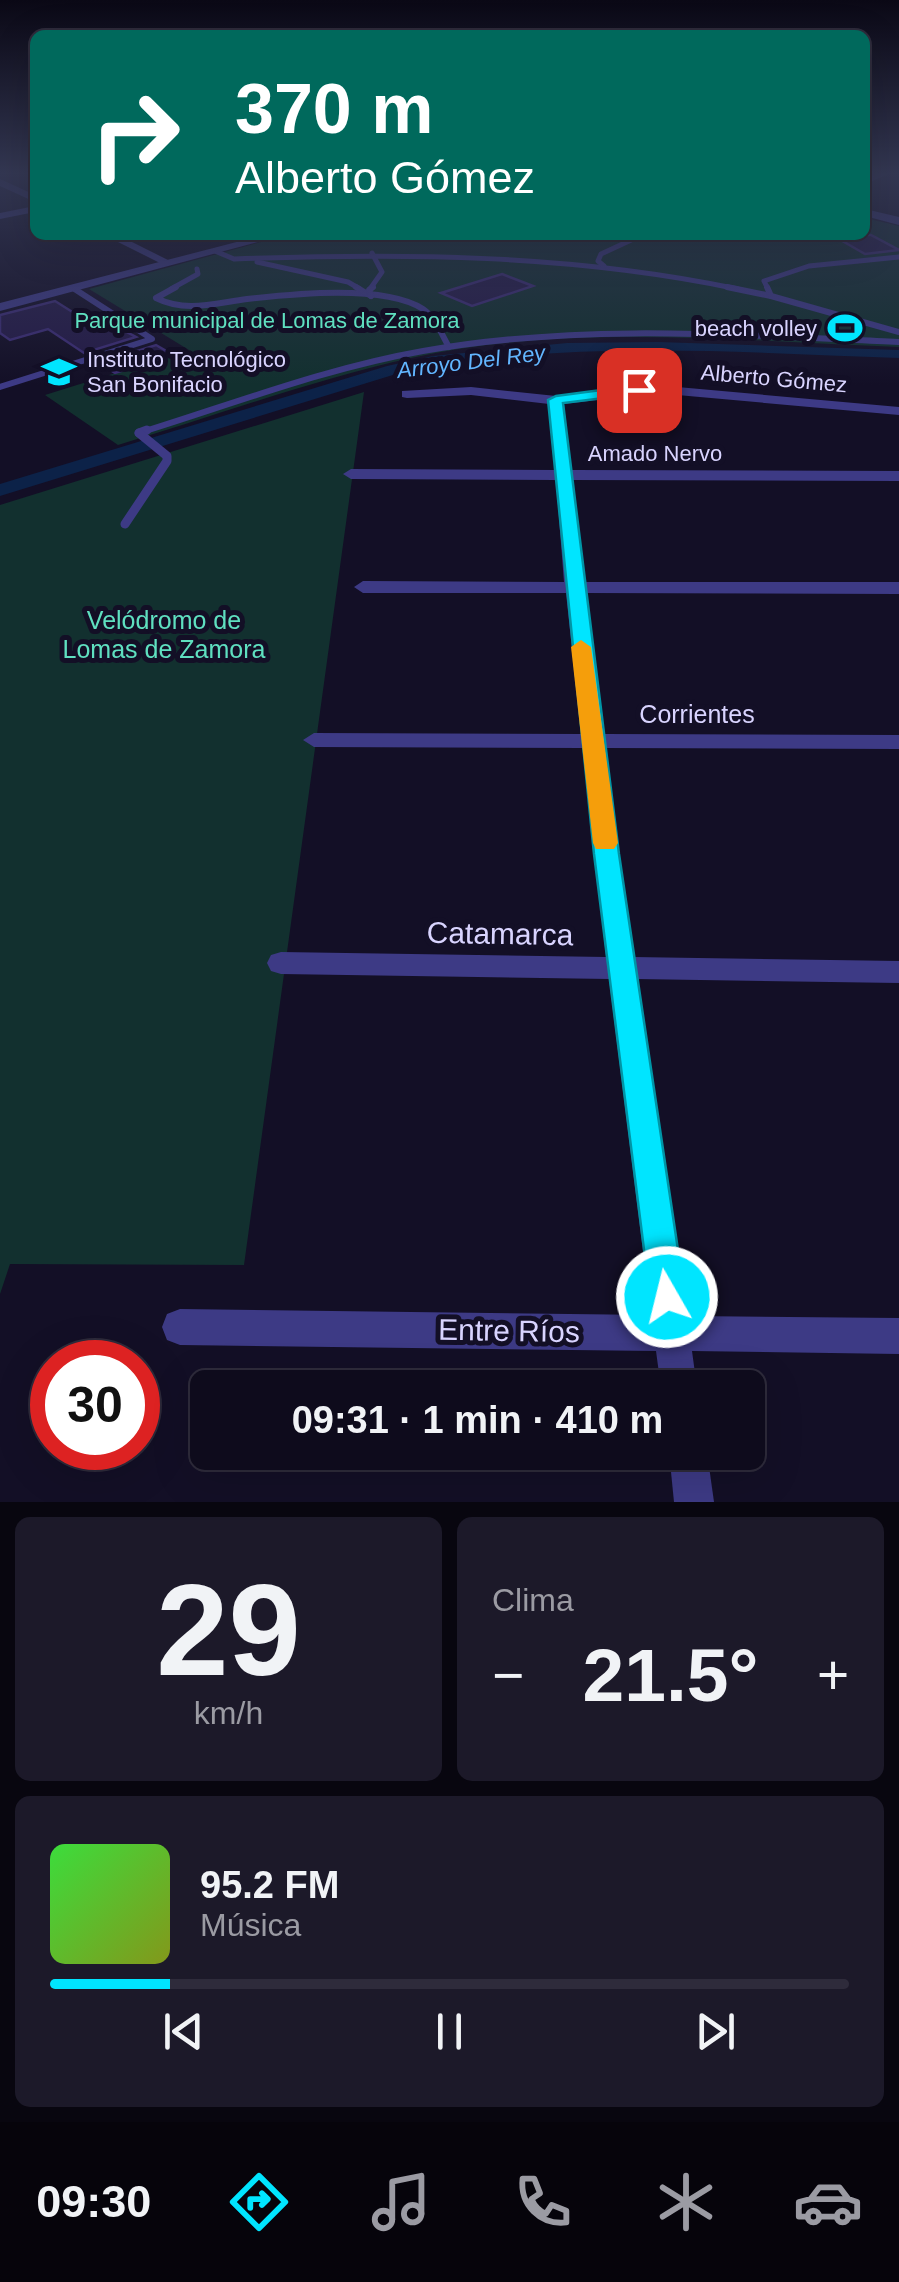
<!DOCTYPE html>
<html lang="es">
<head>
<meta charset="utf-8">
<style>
	:root { --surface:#0e0b1c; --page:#1c1929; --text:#f1f3f6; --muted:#9b9ba3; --line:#2e2b3b; --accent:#00e5ff }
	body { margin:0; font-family:Arial,sans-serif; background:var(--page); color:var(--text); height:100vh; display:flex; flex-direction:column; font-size:38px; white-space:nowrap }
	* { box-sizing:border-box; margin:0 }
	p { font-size:32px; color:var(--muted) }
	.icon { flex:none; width:55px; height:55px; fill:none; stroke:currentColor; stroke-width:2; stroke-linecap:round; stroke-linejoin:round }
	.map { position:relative; height:1502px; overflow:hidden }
	.side { display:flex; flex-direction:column; gap:15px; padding:15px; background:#08060f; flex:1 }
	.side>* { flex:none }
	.top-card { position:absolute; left:30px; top:30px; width:840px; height:210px; border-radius:15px; box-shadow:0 10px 40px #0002,0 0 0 2px var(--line); background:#00695c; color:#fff; overflow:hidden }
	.speed { position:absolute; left:30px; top:1340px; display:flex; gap:20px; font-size:50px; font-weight:700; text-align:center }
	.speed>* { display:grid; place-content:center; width:130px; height:130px; border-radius:50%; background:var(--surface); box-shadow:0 10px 40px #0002,0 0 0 2px var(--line); line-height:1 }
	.speed .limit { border:15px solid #d22; background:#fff; color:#111 }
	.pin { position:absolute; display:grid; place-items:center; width:85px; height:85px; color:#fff; margin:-42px; border-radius:20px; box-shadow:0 5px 15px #0006 }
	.me { position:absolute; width:110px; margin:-55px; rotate:352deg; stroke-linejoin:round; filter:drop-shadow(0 0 8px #0008) }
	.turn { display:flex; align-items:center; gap:35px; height:210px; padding:0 40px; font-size:45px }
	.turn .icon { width:130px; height:130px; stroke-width:2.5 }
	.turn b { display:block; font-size:70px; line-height:85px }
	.big { font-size:75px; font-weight:800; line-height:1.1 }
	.side .tile { flex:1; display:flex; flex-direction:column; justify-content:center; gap:15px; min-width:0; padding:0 35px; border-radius:15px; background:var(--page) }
	.side .dial { align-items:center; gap:0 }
	.dial b { font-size:130px; line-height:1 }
	.song { display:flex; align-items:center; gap:30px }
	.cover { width:120px; height:120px; border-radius:15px; background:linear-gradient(135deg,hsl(120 70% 55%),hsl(70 70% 35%)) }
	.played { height:10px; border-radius:5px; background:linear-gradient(90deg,var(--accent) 15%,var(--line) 15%) }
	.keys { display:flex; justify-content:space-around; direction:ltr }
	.heat { display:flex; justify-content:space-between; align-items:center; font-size:55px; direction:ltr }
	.side .tiles { flex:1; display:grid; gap:15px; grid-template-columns:1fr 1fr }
	.tile:last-child { grid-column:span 2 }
	.trip { position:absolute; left:190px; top:1370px; width:575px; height:100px; border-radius:15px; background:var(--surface); box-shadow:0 10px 40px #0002,0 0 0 2px var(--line); font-weight:800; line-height:100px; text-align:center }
	.tabs { display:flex; height:160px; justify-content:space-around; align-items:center; background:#06040b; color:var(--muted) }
	.tabs .icon { width:70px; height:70px }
	.tabs .active { color:var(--accent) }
	.tabs b { font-size:45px; color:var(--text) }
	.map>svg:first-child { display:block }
	.green { fill:#12302f }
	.water { fill:#0c2248 }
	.building { fill:#241b47; stroke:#3b2d73; stroke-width:2.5 }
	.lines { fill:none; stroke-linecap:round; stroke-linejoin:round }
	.service-far2 { stroke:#3d3a85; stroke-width:5 }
	.service-far1 { stroke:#3d3a85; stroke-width:6 }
	.service { stroke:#3d3a85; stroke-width:9 }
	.minor { fill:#3d3a85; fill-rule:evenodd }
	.tertiary { fill:#3d3a85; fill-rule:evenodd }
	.route { fill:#00e5ff; stroke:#0095a6; stroke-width:2.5 }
	.slow { fill:#f59e0b }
	.labels { text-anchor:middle; stroke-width:10; stroke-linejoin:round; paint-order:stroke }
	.far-park-label { font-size:22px; fill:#5fe0c0; stroke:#130f26 }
	.far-poi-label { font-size:22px; fill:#d9d4ff; stroke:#130f26; text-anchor:end }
	.far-water-label { font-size:22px; font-style:italic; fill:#62b6ff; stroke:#130f26 }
	.far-street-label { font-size:22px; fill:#d9d4ff; stroke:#130f26 }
	.park-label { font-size:25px; fill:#5fe0c0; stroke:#130f26 }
	.street-label { font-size:25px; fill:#d9d4ff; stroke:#130f26 }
	.near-street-label { font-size:30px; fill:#d9d4ff; stroke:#130f26 }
</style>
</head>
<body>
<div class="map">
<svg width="899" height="1502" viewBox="0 0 899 1502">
	<rect width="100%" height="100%" fill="#130f26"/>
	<!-- green -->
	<g class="green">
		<path d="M865,218L899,226V347C742,341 566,323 411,358C312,380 215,416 118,445L45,395L189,350L89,289L287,235H865Z"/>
		<polygon points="364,392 244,1265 10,1264 0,1294 0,505"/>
	</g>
	<!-- water -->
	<path class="water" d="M658,342L899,350V358C735,352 571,340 409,370L0,496V484L387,366L433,356L567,343Z"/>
	<!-- building -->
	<g class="building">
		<polygon points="832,235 871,235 899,250 865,254"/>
		<polygon points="502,274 533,286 472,306 441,293"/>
		<polygon points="55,301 74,313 85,310 136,337 84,353 48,329 10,340 0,333 0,315"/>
		<polygon points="156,345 173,355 115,373 99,363"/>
	</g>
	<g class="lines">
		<!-- service-far2 -->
		<g class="service-far2">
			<path d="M215,251L234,259C403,253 572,254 738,289"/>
			<polyline points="257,262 348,282 360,289"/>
			<polyline points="604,266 598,261 601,254 642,235"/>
			<polyline points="171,289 198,274 197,269"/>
			<polyline points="370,289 382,272 372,253"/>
			<polyline points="768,289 764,281 809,266 899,257"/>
		</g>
		<!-- service-far1 -->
		<g class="service-far1">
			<path d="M176,287L156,298C186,313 215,303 247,299C292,294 384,284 423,309C435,317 442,335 449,347"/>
			<polyline points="356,287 371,296"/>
			<polyline points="727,287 771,296"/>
			<polyline points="767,287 771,296 899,332"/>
			<polyline points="371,296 369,290 373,287"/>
			<polyline points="0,387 152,339 73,288"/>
			<path d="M139,433C233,404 326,368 423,351C580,323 740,335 899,342"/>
		</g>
		<!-- service -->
		<g class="service">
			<polyline points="139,433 147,430"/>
			<polyline points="125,524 167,461 167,456 139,433"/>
		</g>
		<!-- minor -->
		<g class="minor">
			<polygon points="874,174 889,174 865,184 865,178"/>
			<polygon points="0,179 35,195 35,202 0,186"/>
			<polygon points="35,206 35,212 0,219 0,213"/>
			<polygon points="104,235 118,235 174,263 164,265"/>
			<polygon points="655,385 899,407 899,415 655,393 564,404 571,470 899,471 899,481 572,480 583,582 899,582 899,594 584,593 603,734 899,735 899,749 605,748 633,957 899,961 899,983 636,979 687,1316 899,1318 899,1354 692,1351 697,1388 661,1388 656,1351 180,1345 167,1340 162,1327 167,1314 180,1309 651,1315 609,979 281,974 271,971 267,963 271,955 281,952 606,957 583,748 314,747 303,740 314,733 581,734 566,593 363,593 354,587 363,581 564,582 556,480 351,479 343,474 351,469 555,470 549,404 471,395 407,398 402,397 402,391 471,387 556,396"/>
			<polygon points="669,1452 707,1452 714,1502 674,1502"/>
		</g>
		<!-- tertiary -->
		<g class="tertiary">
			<polygon points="865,209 899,217 899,225 865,216"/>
			<polygon points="264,235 284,235 0,311 0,303"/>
		</g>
	</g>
	<!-- sky -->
	<linearGradient id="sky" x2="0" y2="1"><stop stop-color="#0a0815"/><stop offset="0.45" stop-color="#333752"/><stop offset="1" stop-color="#333752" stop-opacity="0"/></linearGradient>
	<rect width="899" height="385" fill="url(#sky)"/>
	<!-- route -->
	<polygon class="route" points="639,385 646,390 644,393 563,403 619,854 685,1297 680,1309 667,1314 655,1309 650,1297 594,854 548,400 556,396"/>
	<!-- slow -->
	<polygon class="slow" points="581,640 591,647 618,843 614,849 596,849 593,843 571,647"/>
	<!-- icons -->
	<defs>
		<g id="stadium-bare" transform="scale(2.7)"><path d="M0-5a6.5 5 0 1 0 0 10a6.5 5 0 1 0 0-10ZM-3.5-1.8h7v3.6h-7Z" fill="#00e5ff" stroke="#130f26" stroke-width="2.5" paint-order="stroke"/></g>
		<g id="school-bare" transform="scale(2.7)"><path d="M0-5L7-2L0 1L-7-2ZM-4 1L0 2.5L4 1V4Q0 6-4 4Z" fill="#00e5ff" stroke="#130f26" stroke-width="2.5" paint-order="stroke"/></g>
	</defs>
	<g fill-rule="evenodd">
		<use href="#stadium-bare" x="845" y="328"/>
		<use href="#school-bare" x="59" y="372"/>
	</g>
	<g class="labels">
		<!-- far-park labels -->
		<g class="far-park-label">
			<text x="267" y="328">Parque municipal de Lomas de Zamora</text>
		</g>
		<!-- far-poi labels -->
		<g class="far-poi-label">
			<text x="817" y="336">beach volley</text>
			<text x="87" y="367" text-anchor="start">Instituto Tecnológico<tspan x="87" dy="25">San Bonifacio</tspan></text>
		</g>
		<!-- far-water labels -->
		<g class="far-water-label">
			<text transform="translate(471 361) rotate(-7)" y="8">Arroyo Del Rey</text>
		</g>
		<!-- far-street labels -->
		<g class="far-street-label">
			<text transform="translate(774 378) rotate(5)" y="8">Alberto Gómez</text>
			<text x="655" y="461">Amado Nervo</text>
		</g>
		<!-- park labels -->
		<g class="park-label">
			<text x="164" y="629">Velódromo de<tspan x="164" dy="29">Lomas de Zamora</tspan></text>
		</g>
		<!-- street labels -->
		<g class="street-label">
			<text x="697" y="723">Corrientes</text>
		</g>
		<!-- near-street labels -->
		<g class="near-street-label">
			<text transform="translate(500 934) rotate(1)" y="10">Catamarca</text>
			<text transform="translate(509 1331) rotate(1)" y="10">Entre Ríos</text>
		</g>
	</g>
</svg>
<div class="speed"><div class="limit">30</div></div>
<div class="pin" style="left:639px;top:390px;background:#d93025"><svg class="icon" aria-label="arrive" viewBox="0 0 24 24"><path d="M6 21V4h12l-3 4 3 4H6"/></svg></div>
<svg class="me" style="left:667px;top:1297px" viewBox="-20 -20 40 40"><circle r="17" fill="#00e5ff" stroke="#fff" stroke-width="3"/><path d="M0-11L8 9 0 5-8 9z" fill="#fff"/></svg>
<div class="trip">09:31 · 1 min · 410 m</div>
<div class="top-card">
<div class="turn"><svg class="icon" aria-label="right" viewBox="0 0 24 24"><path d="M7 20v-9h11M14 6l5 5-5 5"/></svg><div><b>370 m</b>Alberto Gómez</div></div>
</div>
</div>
<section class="side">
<div class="tiles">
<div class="tile dial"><b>29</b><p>km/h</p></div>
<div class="tile"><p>Clima</p>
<div class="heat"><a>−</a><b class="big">21.5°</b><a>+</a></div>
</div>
<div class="tile">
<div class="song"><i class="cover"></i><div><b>95.2 FM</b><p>Música</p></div></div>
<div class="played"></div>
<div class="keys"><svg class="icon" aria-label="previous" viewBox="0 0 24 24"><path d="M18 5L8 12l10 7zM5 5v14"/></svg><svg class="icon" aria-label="pause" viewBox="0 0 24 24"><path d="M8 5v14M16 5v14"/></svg><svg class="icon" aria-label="next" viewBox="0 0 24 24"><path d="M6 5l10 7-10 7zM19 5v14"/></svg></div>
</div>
</div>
</section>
<nav class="tabs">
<b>09:30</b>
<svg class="icon active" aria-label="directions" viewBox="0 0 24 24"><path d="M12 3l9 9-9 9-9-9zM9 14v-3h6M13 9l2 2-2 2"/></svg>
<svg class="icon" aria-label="music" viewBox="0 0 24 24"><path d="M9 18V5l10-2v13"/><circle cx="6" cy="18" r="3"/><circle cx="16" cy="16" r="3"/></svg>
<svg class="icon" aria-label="phone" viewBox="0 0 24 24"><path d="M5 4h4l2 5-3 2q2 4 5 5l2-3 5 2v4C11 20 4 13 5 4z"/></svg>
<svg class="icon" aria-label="climate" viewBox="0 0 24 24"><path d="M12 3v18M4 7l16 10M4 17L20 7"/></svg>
<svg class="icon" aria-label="car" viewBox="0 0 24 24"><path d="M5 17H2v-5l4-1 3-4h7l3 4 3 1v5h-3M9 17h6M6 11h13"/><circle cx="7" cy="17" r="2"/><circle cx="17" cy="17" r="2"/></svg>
</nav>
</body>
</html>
